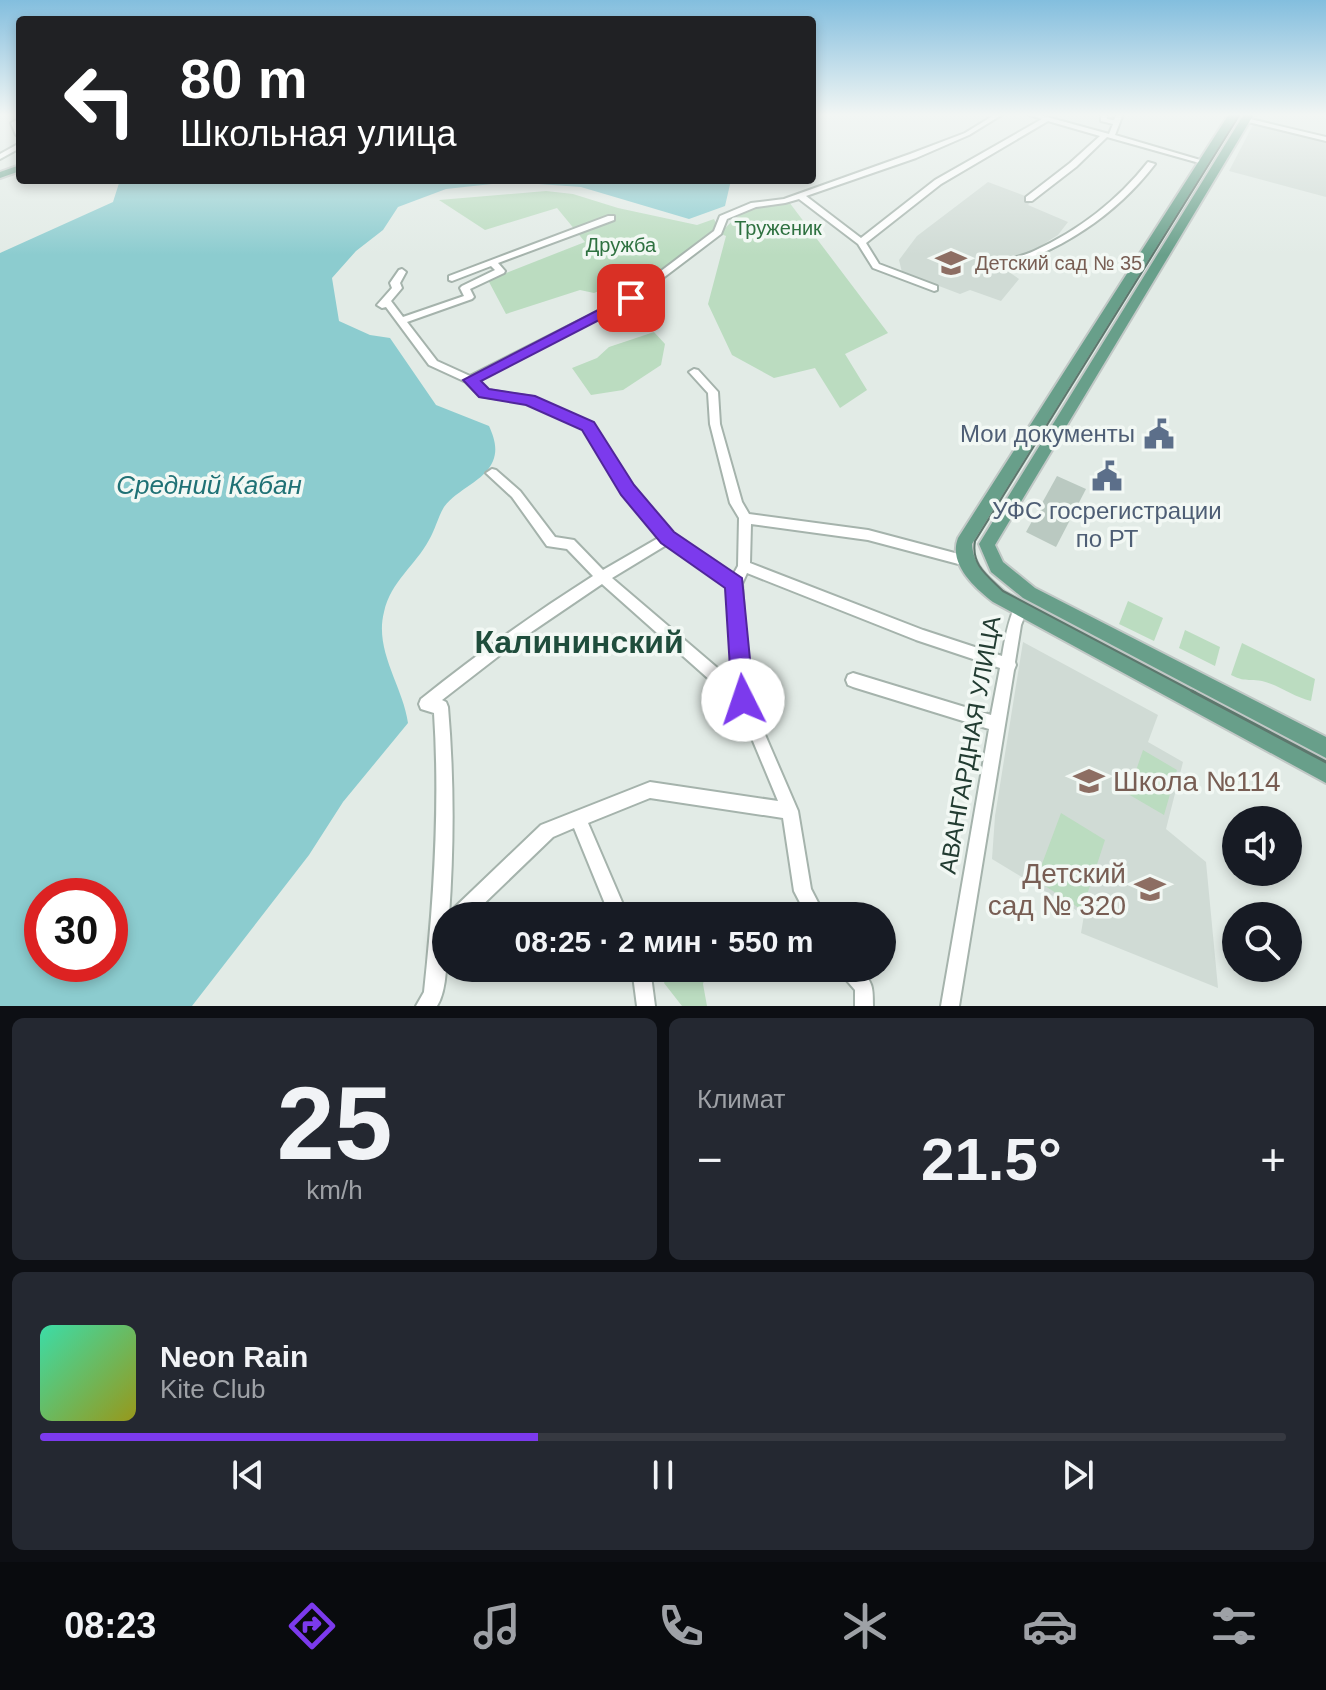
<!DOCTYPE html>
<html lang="ru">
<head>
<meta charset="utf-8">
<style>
	:root { --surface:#171b24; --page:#242831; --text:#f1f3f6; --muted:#9ea1a6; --line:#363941; --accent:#7c3aed }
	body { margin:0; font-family:Arial,sans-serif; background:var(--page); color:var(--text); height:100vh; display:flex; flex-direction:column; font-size:30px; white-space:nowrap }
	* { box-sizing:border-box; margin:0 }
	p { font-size:26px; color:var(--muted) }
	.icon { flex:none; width:44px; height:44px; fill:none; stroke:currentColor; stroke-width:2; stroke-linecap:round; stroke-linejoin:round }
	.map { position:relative; height:1006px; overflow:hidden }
	.side { display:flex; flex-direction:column; gap:12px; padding:12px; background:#0d0f14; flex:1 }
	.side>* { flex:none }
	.banner { position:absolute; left:16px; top:16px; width:800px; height:168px; border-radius:8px; box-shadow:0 4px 12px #0003; background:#202124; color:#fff; overflow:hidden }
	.buttons { position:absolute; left:1222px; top:806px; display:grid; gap:16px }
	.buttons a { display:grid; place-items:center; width:80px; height:80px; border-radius:50%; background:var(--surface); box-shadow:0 4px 12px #0003; font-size:40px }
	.speed { position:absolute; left:24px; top:878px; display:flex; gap:16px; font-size:40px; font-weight:700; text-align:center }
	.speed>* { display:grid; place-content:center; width:104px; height:104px; border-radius:50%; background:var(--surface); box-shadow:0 4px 12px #0003; line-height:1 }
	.speed .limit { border:12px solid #d22; background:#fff; color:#111 }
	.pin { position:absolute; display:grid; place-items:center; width:68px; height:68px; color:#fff; margin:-34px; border-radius:16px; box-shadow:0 4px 12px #0006 }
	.me { position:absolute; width:88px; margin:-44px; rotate:356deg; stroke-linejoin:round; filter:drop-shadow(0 0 6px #0008) }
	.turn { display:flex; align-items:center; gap:28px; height:168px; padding:0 32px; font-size:36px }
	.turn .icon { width:104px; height:104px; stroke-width:2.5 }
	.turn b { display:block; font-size:56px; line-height:68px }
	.big { font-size:60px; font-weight:800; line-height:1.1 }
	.side .card { flex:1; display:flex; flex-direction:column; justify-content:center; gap:12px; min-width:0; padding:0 28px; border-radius:12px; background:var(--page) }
	.side .dial { align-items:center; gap:0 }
	.dial b { font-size:104px; line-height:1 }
	.song { display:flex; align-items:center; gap:24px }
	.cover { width:96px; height:96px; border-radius:12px; background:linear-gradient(135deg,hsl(160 70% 55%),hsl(60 70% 35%)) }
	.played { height:8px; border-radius:4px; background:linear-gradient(90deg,var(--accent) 40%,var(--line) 40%) }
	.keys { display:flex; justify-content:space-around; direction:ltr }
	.heat { display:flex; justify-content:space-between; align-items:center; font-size:44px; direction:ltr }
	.side .tiles { flex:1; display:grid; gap:12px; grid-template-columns:1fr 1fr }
	.card:last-child { grid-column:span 2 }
	.trip { position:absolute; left:432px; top:902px; width:464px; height:80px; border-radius:40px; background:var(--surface); box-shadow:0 4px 12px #0003; font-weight:800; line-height:80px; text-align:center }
	.tabs { display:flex; height:128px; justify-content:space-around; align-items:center; background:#090b0e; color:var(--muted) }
	.tabs .icon { width:56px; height:56px }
	.tabs .active { color:var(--accent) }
	.tabs b { font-size:36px; color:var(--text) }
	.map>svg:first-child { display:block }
	.built { fill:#d0dbd5 }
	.green { fill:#bbdcc0 }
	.water { fill:#8ccccf; fill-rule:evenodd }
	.building { fill:#bac9c1 }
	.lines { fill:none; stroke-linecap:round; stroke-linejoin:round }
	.minor-casing { stroke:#a5b3ac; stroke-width:4 }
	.major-casing { stroke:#c1c8c6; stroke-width:4 }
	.minor { fill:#fff; fill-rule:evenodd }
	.major { fill:#689f8a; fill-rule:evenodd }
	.tram-far1 { stroke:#5d776d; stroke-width:2 }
	.tram { stroke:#5d776d; stroke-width:3 }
	.route { fill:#7c3aed; stroke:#51269a; stroke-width:2 }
	.labels { text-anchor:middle; stroke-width:7; stroke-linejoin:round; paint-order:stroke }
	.far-park-label { font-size:20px; fill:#2e7140; stroke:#f2f8f4 }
	.far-education-label { font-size:20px; fill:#785e54; stroke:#f2f8f4; text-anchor:start }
	.service-label { font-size:24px; fill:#4e5e75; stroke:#f2f8f4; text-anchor:end }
	.street-label { font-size:24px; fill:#223c32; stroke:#f2f8f4 }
	.water-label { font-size:26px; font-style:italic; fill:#1f7175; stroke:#f2f8f4 }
	.near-education-label { font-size:28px; fill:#785e54; stroke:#f2f8f4; text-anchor:start }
	.district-label { font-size:32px; font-weight:bold; fill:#1f4d3c; stroke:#f2f8f4 }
</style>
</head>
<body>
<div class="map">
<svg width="1326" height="1006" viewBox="0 0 1326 1006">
	<rect width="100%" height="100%" fill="#e2ebe6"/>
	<!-- built -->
	<g class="built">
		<polygon points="1254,123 1326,141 1326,197 1229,171"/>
		<polygon points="988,182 1033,199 1028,205 1068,222 1058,235 1023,257 1015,255 999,265 1019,279 1001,301 970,290 960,294 902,272 899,260 917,236"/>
		<polygon points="1023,642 1158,715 1148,742 1183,762 1166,829 1206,862 1218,988 1081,933 1084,915 992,859 995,816"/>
	</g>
	<!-- green -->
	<g class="green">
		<path d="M546,191L573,194L618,208L697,225L714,219L721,233C739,210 760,204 789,202L888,333L845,354L867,390L840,408L815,368L774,378L732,355L708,304L726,236L721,234L636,297L627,280L594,293L580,290L506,314L488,280L585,242L557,208L485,230L439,200Z"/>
		<polygon points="654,332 665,344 661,365 623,390 591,395 572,368 597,358 609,347"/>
		<polygon points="1128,601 1163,618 1154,641 1119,624"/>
		<polygon points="1185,630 1220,647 1215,666 1179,648"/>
		<path d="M1242,643L1315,679L1311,701C1294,697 1279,685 1262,681C1248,678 1247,683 1231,675Z"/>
		<polygon points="1143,750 1177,770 1164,815 1128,794"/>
		<polygon points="1061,813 1105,840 1082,910 1036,880"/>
		<polygon points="671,968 707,968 703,984 707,1006 682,1006 664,983"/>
	</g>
	<!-- water -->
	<path class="water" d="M120,180H731L725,206L689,219L581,187L510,182L446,189L398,207L383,230L356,251L332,278L339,321L370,335L390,338L436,405L489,426C494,437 498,449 493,461C485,481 457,489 444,507C438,517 435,530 429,540C415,566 391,581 384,612C374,651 403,686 408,723L343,802L309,855L192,1006H0V253L113,202ZM42,896H110V964H42Z"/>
	<!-- building -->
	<polygon class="building" points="1057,476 1086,489 1056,547 1026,532"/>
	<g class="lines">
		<!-- minor casing -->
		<g class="minor-casing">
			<g id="minor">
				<path d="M996,114H1003L969,135L916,158L806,196L861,238L935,180L1042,119L1027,114H1036L1109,134L1113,124L1101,121V114H1107V119L1114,120L1117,114H1123L1115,135L1207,162L1203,164L1107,137L1076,167L1032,201H1026V197L1070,163L1100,136L1048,121L941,184L866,243L879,264L937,286V290L934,291L873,268L858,244L799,199L785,203L756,207L727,219L721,234L634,300L477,381L487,390L533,397L592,423L631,487L672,534L733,575L738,566L739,518L730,503L710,424L708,393L689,372L694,369L698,370L718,392L720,424L742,502L749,514L868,530L966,556L971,557L972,561L971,565L966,566L868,540L751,524L750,563L923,630L1002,656C1005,638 1008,622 1015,606L1020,604L1025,606L1027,610L1021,625L1015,662L1016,665L1014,670L959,1006H941L989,729L853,687L848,685L846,680L848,675L853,673L991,715L1000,668L916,640L747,573L742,584L750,700L798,811L811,889L825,916H807L794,891L783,818L650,798L588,823L628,916H610L574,828L553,837L471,916H449L452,910L541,825L650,782L778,801L738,705L602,584L518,641L442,700L446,702L448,707C454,777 454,846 449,916H446C446,941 450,986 437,1006H416L424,992C434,899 440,806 434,713L421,709L419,704L421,699C476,655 533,614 593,576L567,549L547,546L512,497L486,473L492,469L496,470L520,491L555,537L574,540L603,570L660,537L623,493L584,429L527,403L480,396L466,382L429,365L386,307L382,308L377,305L392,288L390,283L399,270L402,269L406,272L400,283L402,288L391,301L403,317L464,296L460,288L462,286L495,270L491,266L452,281L449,280V276L608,216H614V220L498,263L505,271L504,273L470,289L474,297L472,299L407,322L437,361L470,376L628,296L714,231L720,216L751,203L784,199L910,154L965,133ZM668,544L729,587L735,683L612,578Z"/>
				<polygon points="20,118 20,123 18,124 20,137 16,135 11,123"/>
				<polygon points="1246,118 1326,137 1326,141 1244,121 1243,120"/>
				<polygon points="20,143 20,148 0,159 0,154"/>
				<path d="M1148,162L1155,164C1116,215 1059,253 997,269L993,266C1005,259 1021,257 1034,251C1078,231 1118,200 1148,162Z"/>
				<polygon points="632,968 650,968 655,1006 637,1006"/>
				<path d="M838,968H859C873,983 873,986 873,1006H855V990L841,974Z"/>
			</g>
		</g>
		<!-- major casing -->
		<g class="major-casing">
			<g id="major">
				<path d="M1229,114H1239L972,544C973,566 989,579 1005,592L1326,762V783L993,602C975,588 948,564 958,538Z"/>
				<polygon points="1244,114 1254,114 995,545 1003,562 1035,588 1326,737 1326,758 1023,598 991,572 979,544"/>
				<polygon points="20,165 20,171 0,178 0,172"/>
			</g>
		</g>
		<!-- minor -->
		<use href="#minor" class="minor"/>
		<!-- major -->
		<use href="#major" class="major"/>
		<!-- tram-far1 -->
		<path class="tram-far1" d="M1196,693L1003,591C987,575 971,565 975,541L1240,114"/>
		<!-- tram -->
		<polyline class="tram" points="1192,691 1326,762"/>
	</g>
	<!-- sky -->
	<linearGradient id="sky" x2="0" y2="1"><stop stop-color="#83bede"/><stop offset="0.45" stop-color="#f2f6f4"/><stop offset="1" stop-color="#f2f6f4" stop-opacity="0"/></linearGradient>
	<rect width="1326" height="255" fill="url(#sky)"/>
	<!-- route -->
	<polygon class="route" points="631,293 638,298 636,301 481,381 489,389 535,396 594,422 634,485 674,532 742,578 754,700 751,707 743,710 735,707 732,700 725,588 661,543 621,495 582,430 526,405 479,397 463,380"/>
	<!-- icons -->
	<defs>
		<g id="school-bare" transform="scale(2.4)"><path d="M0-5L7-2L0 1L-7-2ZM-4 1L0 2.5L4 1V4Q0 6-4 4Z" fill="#8d6e63" stroke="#f2f8f4" stroke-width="2.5" paint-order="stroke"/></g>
		<g id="civic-bare" transform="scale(2.4)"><path d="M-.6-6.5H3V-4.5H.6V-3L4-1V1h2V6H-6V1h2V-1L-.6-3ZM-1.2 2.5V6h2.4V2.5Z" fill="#5c6f8a" stroke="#f2f8f4" stroke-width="2.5" paint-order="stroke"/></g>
	</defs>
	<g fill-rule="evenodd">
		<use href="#school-bare" x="951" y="263"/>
		<use href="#civic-bare" x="1159" y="434"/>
		<use href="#civic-bare" x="1107" y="476"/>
		<use href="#school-bare" x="1089" y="781"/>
		<use href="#school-bare" x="1150" y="889"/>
	</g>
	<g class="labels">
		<!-- far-park labels -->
		<g class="far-park-label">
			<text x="778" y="235">Труженик</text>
			<text x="621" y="252">Дружба</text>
		</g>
		<!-- far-education labels -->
		<g class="far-education-label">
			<text x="975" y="270">Детский сад № 35</text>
		</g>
		<!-- service labels -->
		<g class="service-label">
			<text x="1135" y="442">Мои документы</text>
			<text x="1107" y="519" text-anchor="middle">УФС госрегистрации<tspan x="1107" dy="28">по РТ</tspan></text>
		</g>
		<!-- street labels -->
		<g class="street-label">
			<text transform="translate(970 745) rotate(-80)" y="8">АВАНГАРДНАЯ УЛИЦА</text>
		</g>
		<!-- water labels -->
		<g class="water-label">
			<text x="209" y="494">Средний Кабан</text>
		</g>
		<!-- near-education labels -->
		<g class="near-education-label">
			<text x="1113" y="791">Школа №114</text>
			<text x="1126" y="883" text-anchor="end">Детский<tspan x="1126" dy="32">сад № 320</tspan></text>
		</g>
		<!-- district labels -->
		<g class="district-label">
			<text x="579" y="653">Калининский</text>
		</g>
	</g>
</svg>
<div class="buttons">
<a><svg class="icon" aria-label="sound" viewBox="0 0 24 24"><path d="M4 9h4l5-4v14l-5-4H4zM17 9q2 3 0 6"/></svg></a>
<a><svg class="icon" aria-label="search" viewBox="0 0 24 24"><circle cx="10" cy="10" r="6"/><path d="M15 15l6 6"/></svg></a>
</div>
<div class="speed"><div class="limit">30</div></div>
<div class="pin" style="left:631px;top:298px;background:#d93025"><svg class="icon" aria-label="arrive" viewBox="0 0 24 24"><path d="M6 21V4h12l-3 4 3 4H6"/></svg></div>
<svg class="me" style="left:743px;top:700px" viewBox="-20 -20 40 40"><circle r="19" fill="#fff"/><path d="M0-13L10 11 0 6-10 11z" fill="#7c3aed"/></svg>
<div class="trip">08:25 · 2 мин · 550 m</div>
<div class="banner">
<div class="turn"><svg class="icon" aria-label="left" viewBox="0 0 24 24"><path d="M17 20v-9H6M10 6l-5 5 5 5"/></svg><div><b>80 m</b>Школьная улица</div></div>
</div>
</div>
<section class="side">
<div class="tiles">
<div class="card dial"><b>25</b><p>km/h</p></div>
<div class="card"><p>Климат</p>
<div class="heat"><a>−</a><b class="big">21.5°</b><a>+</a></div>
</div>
<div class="card">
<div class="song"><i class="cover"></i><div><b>Neon Rain</b><p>Kite Club</p></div></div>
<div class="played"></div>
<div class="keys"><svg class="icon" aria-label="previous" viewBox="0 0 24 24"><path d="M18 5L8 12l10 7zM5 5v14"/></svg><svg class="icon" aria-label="pause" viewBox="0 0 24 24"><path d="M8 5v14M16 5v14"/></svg><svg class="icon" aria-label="next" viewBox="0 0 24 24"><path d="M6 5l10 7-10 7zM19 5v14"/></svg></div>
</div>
</div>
</section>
<nav class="tabs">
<b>08:23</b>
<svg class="icon active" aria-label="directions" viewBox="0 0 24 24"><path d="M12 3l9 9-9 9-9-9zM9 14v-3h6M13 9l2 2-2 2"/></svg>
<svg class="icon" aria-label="music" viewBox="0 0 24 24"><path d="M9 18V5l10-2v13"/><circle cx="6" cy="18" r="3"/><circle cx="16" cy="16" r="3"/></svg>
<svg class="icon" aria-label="phone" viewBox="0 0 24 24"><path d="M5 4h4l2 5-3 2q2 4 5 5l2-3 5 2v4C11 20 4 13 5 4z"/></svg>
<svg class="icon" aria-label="climate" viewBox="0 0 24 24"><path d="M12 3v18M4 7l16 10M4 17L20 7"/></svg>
<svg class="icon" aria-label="car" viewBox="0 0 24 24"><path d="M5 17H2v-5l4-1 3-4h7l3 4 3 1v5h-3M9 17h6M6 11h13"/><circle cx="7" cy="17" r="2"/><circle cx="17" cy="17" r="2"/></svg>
<svg class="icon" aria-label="filters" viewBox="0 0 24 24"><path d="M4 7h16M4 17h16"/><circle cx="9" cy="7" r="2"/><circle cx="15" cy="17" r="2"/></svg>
</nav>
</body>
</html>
